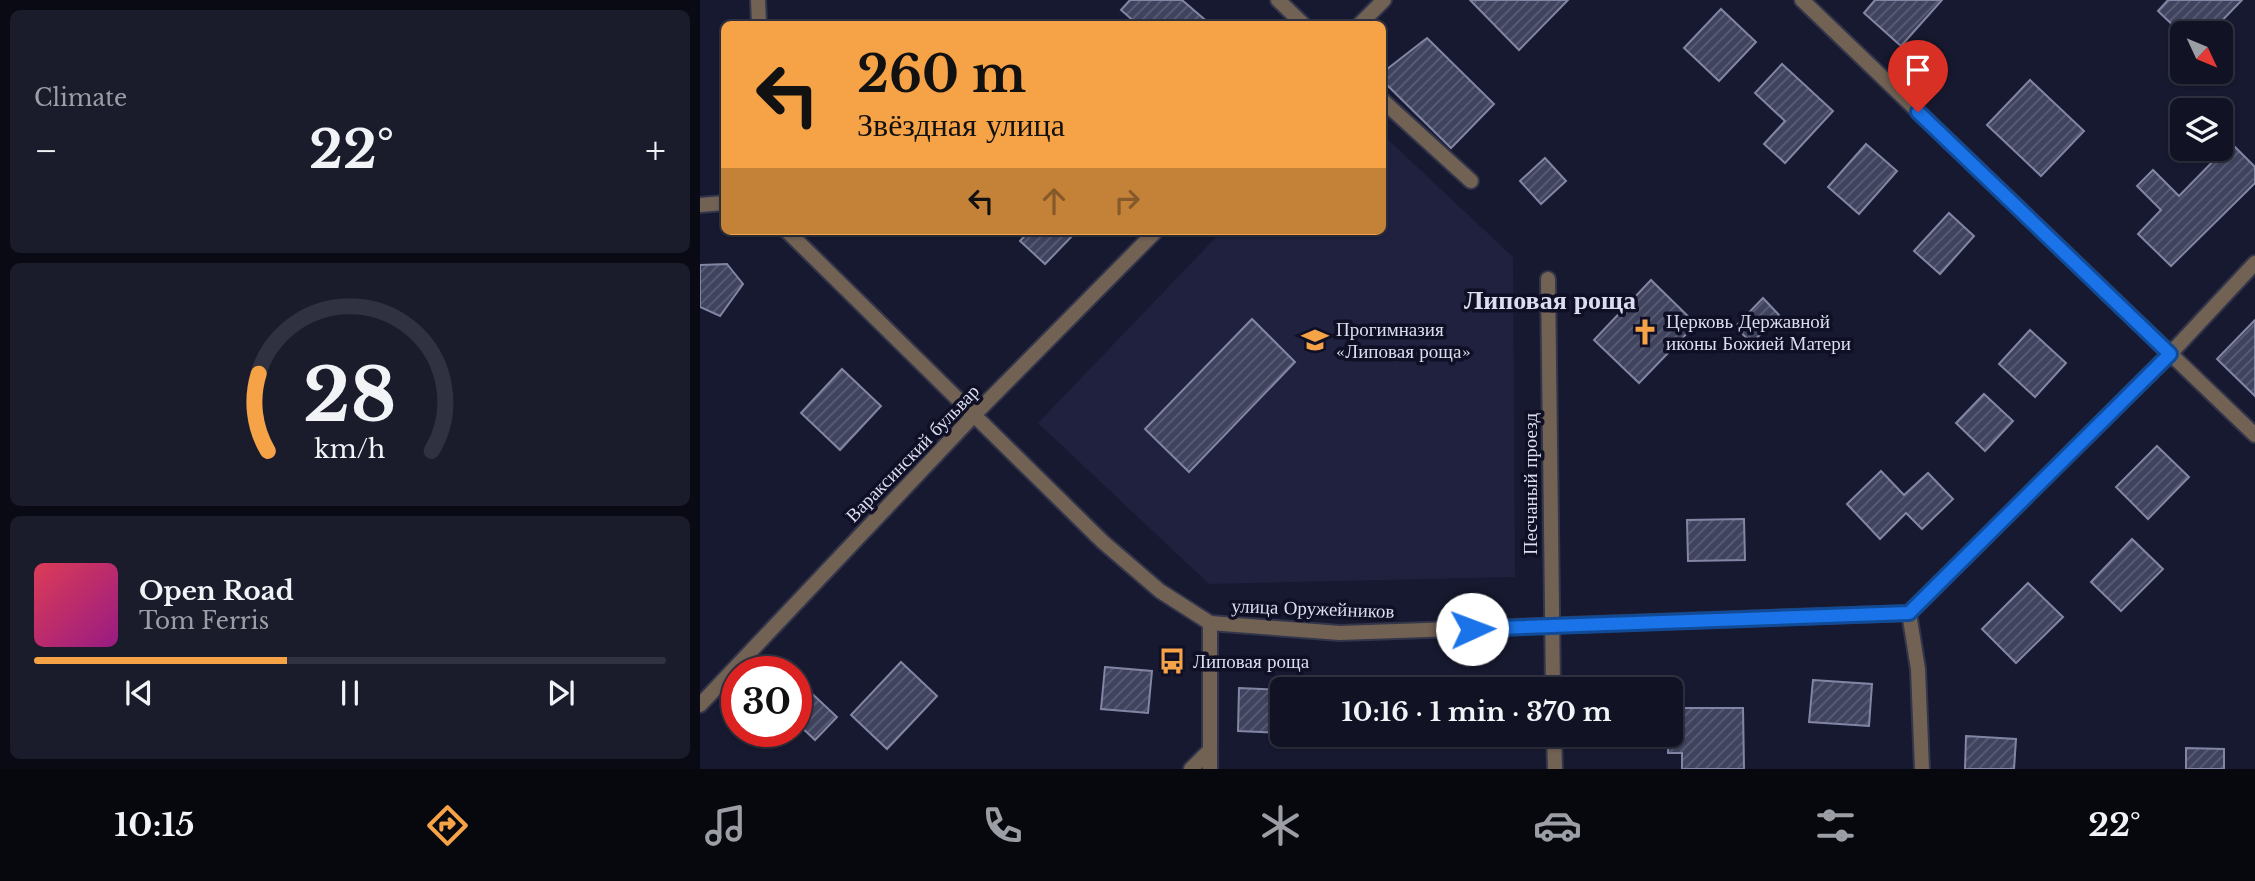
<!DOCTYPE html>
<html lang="en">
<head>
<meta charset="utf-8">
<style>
	:root { --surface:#111324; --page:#1a1c2c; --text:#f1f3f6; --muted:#9c9ea6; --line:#303241; --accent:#f6a247 }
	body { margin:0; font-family:"Libre Baskerville",serif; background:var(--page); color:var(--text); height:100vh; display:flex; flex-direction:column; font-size:26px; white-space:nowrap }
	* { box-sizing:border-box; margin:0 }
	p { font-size:23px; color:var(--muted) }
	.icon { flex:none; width:38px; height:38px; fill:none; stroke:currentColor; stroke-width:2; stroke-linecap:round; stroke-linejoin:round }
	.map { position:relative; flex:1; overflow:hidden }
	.details { display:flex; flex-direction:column; gap:10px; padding:10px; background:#090a14; width:700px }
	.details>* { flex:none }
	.banner { position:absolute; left:21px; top:21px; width:665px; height:214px; border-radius:10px; box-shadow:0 2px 5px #0004,0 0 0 2px var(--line); background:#f6a247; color:#111; overflow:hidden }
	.needle { width:46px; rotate:134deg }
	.tools { position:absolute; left:1470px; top:21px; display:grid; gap:14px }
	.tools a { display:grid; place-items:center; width:63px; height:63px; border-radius:10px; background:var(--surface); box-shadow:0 2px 5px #0004,0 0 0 2px var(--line); font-size:35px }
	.speed { position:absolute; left:21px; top:656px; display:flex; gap:14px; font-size:35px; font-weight:700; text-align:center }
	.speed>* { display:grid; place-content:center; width:91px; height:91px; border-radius:50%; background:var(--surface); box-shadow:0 2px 5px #0004,0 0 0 2px var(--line); line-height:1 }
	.speed .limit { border:10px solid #d22; background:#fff; color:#111 }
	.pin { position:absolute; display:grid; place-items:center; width:60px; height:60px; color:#fff; margin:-72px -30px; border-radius:50% 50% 50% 0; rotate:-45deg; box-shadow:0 0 7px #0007 }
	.pin .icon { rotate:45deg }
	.me { position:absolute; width:77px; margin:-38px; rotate:88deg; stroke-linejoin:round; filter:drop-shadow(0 0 5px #0008) }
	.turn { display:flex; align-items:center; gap:24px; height:147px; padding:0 21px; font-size:32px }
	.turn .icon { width:91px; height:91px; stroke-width:2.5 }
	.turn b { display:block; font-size:49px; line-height:60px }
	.lanes { display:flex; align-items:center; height:66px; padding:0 21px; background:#0003; justify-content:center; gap:35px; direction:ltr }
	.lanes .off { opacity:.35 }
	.big { font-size:52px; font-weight:700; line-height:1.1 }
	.details .widget { flex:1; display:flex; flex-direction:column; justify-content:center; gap:10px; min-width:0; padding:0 24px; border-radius:10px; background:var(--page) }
	.details .dial { align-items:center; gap:0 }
	.dial svg { height:182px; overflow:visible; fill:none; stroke:var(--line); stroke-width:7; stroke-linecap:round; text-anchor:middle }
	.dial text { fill:var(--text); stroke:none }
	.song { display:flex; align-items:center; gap:21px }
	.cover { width:84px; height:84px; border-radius:10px; background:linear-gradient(135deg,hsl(350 70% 55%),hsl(310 70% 35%)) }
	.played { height:7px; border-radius:4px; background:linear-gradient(90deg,var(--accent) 40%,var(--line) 40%) }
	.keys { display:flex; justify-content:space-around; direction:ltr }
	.heat { display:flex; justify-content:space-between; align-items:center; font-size:38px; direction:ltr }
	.trip { position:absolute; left:570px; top:677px; width:413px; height:70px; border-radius:10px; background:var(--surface); box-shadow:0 2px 5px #0004,0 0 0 2px var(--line); font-weight:700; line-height:70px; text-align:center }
	.tabs { display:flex; height:112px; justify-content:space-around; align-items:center; background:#07080e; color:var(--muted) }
	.tabs .icon { width:49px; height:49px }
	.tabs .selected { color:var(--accent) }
	.tabs b { font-size:32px; color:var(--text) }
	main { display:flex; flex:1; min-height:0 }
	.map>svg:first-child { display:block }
	.built { fill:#1f213f }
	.building { fill:url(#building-hatch); stroke:#8286a4; stroke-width:2 }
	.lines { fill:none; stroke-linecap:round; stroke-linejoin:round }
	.street-casing { stroke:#33354b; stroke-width:18 }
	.street { stroke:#726254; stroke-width:14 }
	.route-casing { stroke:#114b97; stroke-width:18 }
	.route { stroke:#1a73e8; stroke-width:12 }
	.labels { text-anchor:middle; stroke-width:7; stroke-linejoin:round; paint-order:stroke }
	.poi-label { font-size:19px; fill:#dcdeef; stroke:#0f0f26; text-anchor:start }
	.street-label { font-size:19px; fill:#dcdeef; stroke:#0f0f26 }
	.district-label { font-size:26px; font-weight:bold; fill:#dcdeef; stroke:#0f0f26 }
</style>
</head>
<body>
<main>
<section class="details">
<div class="widget"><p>Climate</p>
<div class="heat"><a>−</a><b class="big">22°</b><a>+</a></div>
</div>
<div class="widget dial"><svg viewBox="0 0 100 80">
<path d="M14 69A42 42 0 1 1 86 69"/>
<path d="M14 69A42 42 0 0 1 10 35" stroke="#f6a247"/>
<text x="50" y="56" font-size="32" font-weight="700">28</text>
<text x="50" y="72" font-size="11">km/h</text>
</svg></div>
<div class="widget">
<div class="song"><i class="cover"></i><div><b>Open Road</b><p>Tom Ferris</p></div></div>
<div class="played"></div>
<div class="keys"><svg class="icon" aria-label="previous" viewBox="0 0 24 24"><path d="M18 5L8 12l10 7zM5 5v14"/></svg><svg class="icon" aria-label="pause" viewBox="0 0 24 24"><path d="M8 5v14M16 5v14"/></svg><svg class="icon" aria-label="next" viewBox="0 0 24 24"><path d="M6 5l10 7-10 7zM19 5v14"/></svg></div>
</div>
</section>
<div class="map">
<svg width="1555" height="769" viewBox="0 0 1555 769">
	<defs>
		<pattern id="building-hatch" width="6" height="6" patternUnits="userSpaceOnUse" patternTransform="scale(1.75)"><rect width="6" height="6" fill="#40435e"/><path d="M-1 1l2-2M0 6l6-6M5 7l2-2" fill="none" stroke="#5b5e75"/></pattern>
	</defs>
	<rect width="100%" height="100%" fill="#171930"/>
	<!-- built -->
	<polygon class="built" points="683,135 813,257 815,577 509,584 338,423 522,231 682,231"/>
	<!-- building -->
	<g class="building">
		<polygon points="430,0 482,0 510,24 437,24 421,10"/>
		<polygon points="770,0 868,0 819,50"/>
		<polygon points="1175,0 1242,0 1201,46 1164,13"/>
		<polygon points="1468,0 1542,0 1510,33 1481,33 1458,11"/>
		<polygon points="1021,9 1056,42 1019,81 984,48"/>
		<polygon points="727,38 794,104 751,148 682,80 682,73"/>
		<polygon points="1082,64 1133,111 1085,163 1064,144 1085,121 1055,93"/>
		<polygon points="1330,80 1384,131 1341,176 1287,125"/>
		<polygon points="1531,143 1555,167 1555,183 1471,266 1438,234 1461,210 1437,186 1453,170 1479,196"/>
		<polygon points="1166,144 1197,171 1159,214 1128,187"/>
		<polygon points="845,158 866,181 841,204 820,181"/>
		<polygon points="1249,213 1274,236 1240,274 1214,251"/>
		<polygon points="329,231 377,231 345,264 320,241"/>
		<polygon points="27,264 43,284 20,316 0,307 0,265"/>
		<polygon points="951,280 996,324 939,383 894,340"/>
		<polygon points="1063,298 1079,315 1052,343 1035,327"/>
		<polygon points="552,319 595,362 489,472 445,429"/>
		<polygon points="1555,320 1555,396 1517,359"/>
		<polygon points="1330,330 1366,363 1335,397 1299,364"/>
		<polygon points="142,369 181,406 140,450 101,413"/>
		<polygon points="1284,394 1313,421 1285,451 1256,423"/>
		<polygon points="1457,446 1489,477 1448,519 1416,487"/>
		<polygon points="1181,471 1204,495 1228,473 1253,499 1222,529 1206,513 1180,539 1147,504"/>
		<polygon points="1044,519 1045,560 988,561 987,520"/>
		<polygon points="1432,539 1463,569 1421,611 1391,582"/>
		<polygon points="1328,583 1363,617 1316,663 1282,629"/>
		<polygon points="201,662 237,696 187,749 151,715"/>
		<polygon points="405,667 452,671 448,713 401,709"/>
		<polygon points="1113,680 1172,684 1169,726 1109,722"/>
		<polygon points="539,688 583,690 583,733 538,731"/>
		<polygon points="107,689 137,717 115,740 96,722 96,700"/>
		<polygon points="971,708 1043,708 1044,769 982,769 982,753 968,753 968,735 971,735"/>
		<polygon points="1266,736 1316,739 1314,769 1265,769"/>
		<polygon points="1486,748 1524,749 1524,769 1486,769"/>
	</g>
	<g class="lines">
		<!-- street casing -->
		<g class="street-casing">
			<g id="street">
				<polyline points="58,0 59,24"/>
				<polyline points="578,0 603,24"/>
				<polyline points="1102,0 1555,435"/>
				<polyline points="660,24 684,0"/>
				<polyline points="682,100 771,181"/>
				<polyline points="0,205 24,203"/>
				<polyline points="87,231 403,542 460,591 510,623 640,633 1209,613 1470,354 1555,263"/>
				<polyline points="848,279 853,690"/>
				<polyline points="1209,613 1218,669 1222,769"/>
				<polyline points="510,623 510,769"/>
				<polyline points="0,705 274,415 456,231"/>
				<polyline points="854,735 855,769"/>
				<polyline points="491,769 510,750"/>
			</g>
		</g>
		<!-- street -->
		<use href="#street" class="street"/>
	</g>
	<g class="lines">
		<!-- route casing -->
		<g class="route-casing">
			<polyline id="route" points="772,629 1209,613 1470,354 1218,112"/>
		</g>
		<!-- route -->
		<use href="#route" class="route"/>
	</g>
	<!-- icons -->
	<defs>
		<g id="church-bare" transform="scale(2.1)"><path d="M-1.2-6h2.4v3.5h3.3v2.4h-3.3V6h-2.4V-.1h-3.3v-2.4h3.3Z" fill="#f6a247" stroke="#0f0f26" stroke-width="2.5" paint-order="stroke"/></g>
		<g id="school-bare" transform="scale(2.1)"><path d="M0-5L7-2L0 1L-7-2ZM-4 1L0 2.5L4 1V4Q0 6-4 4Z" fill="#f6a247" stroke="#0f0f26" stroke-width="2.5" paint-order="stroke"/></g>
		<g id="bus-bare" transform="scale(2.1)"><path d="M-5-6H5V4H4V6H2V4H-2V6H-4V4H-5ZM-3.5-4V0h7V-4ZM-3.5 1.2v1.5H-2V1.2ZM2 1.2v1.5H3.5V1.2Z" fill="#f6a247" stroke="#0f0f26" stroke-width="2.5" paint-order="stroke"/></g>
	</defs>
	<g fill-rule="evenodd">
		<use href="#church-bare" x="945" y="332"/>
		<use href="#school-bare" x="615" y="340"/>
		<use href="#bus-bare" x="472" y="661"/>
	</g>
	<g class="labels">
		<!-- poi labels -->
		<g class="poi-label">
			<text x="966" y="328">Церковь Державной<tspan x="966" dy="22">иконы Божией Матери</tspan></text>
			<text x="636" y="336">Прогимназия<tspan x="636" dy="22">«Липовая роща»</tspan></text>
			<text x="493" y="668">Липовая роща</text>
		</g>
		<!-- street labels -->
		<g class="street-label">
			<text transform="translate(212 453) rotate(-46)" y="7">Вараксинский бульвар</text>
			<text transform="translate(830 484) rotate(-90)" y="7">Песчаный проезд</text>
			<text transform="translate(613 608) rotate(2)" y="7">улица Оружейников</text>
		</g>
		<!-- district labels -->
		<g class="district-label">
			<text x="850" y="309">Липовая роща</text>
		</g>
	</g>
</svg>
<div class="tools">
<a><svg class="needle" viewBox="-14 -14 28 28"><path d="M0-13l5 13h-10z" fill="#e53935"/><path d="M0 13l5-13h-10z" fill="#9c9ea6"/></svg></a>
<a><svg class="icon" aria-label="layers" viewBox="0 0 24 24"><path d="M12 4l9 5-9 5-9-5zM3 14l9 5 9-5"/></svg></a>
</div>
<div class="speed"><div class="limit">30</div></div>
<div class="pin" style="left:1218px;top:112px;background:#d93025"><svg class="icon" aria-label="arrive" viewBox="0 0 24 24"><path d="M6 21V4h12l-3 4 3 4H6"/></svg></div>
<svg class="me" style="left:772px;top:629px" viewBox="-20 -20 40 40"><circle r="19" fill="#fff"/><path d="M0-13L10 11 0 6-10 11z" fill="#1a73e8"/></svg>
<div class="trip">10:16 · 1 min · 370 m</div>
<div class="banner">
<div class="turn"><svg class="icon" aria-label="left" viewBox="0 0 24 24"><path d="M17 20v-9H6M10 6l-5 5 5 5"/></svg><div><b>260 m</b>Звёздная улица</div></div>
<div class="lanes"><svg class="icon" aria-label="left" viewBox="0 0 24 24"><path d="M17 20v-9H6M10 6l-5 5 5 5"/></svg><svg class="icon off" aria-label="ahead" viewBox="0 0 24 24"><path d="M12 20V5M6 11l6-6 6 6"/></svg><svg class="icon off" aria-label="right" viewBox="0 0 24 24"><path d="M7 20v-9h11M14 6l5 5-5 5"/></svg></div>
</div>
</div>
</main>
<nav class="tabs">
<b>10:15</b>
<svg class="icon selected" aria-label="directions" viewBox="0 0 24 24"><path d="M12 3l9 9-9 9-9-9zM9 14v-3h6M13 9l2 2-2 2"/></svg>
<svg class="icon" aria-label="music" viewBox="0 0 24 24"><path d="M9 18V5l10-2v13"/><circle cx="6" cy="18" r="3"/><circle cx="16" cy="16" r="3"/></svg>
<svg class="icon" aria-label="phone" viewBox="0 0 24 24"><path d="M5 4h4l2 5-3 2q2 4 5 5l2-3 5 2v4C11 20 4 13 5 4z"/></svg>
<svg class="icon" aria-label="climate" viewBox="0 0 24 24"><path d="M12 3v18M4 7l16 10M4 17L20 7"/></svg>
<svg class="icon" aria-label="car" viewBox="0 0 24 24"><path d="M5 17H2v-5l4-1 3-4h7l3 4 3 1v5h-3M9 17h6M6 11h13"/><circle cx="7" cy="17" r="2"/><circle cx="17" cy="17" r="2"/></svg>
<svg class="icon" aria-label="filters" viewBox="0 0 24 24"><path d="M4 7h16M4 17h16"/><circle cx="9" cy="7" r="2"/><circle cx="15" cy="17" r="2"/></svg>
<b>22°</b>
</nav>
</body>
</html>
